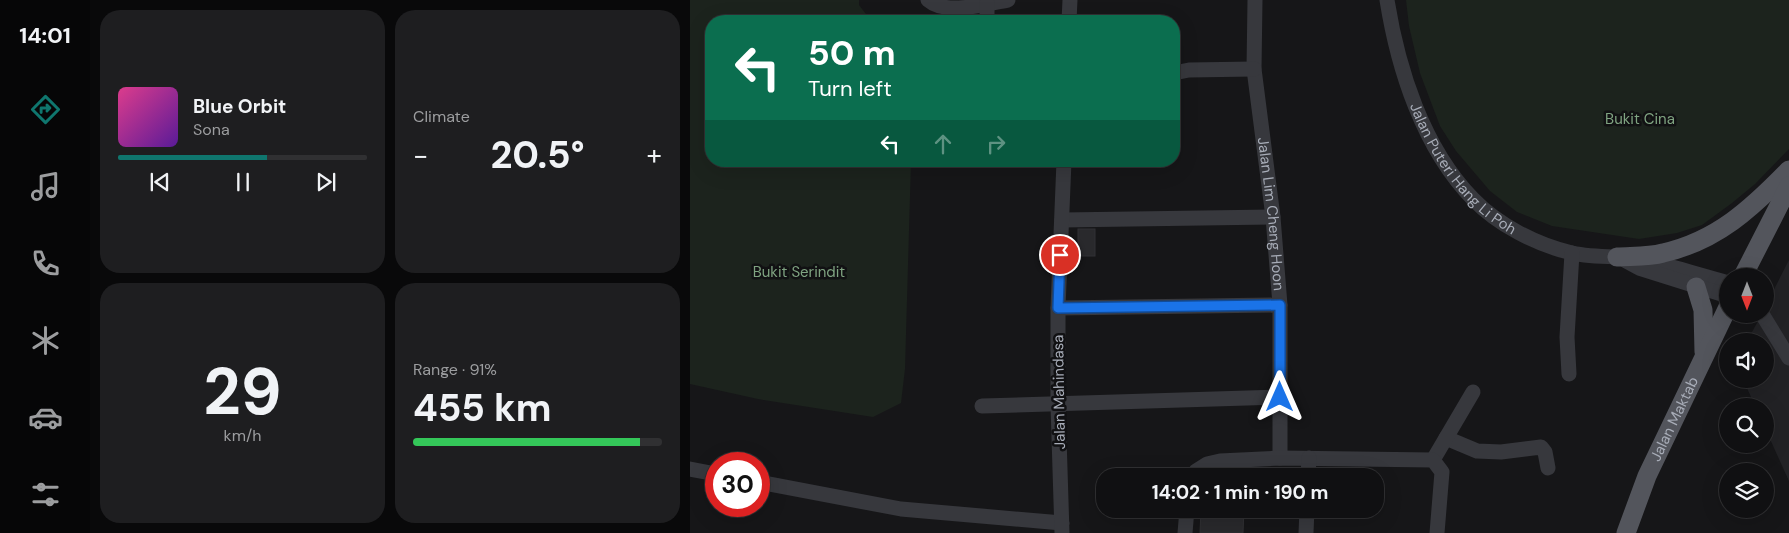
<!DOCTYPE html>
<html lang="en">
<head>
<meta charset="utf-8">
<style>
	:root { --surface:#101012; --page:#1e1e20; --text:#f1f3f6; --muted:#9c9d9f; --line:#303032; --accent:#0f766e }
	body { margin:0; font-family:"DM Sans",sans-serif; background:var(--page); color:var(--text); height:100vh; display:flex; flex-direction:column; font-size:19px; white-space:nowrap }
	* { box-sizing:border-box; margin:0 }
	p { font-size:16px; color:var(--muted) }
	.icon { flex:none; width:28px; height:28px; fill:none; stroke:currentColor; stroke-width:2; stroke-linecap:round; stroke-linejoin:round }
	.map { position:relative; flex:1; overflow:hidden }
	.side { display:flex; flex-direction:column; gap:10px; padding:10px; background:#09090a; width:600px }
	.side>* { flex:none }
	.top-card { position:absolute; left:15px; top:15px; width:475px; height:152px; border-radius:20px; box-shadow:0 5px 20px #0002,0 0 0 1px var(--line); background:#0b6e4f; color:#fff; overflow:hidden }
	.needle { width:32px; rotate:180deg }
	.tools { position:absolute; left:1029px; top:268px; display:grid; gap:10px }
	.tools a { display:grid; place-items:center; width:55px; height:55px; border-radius:50%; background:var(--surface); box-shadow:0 5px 20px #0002,0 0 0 1px var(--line); font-size:25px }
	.speed { position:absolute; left:15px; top:452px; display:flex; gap:10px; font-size:25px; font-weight:700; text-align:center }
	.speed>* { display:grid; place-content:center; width:65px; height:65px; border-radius:50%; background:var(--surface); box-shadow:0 5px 20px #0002,0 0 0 1px var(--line); line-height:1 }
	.speed .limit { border:8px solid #d22; background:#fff; color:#111 }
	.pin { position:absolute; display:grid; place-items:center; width:42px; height:42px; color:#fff; margin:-21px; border:2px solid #fff; border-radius:50%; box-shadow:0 1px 5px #0007 }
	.me { position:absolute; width:55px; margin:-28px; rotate:0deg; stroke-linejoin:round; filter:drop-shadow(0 0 4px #0008) }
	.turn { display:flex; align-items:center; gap:18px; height:105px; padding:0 20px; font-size:22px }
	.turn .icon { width:65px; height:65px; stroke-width:2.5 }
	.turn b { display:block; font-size:35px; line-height:42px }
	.lanes { display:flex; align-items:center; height:48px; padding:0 20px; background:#0003; justify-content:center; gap:25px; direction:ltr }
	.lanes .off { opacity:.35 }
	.big { font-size:38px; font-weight:700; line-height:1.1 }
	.side .card { flex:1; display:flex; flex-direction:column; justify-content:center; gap:8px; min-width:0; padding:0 18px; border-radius:20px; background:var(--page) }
	.side .dial { align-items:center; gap:0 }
	.dial b { font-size:65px; line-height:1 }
	.song { display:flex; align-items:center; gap:15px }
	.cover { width:60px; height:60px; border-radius:8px; background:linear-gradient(135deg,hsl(330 70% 55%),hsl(270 70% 35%)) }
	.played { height:5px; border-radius:2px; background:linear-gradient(90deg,var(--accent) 60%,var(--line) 60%) }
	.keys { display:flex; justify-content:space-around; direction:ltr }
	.heat { display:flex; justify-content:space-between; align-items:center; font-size:28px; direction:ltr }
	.charge { height:8px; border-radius:4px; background:linear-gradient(90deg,#34c759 91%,var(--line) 0) }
	.side .tiles { flex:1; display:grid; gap:10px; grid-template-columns:repeat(2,1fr) }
	.trip { position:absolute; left:406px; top:468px; width:288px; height:50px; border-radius:20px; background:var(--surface); box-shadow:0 5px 20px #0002,0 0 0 1px var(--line); font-weight:700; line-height:50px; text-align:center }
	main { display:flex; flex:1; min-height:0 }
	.dock { display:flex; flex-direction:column; width:90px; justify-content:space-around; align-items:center; background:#060607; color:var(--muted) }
	.dock .icon { width:35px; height:35px }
	.dock .on { color:var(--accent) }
	.dock b { font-size:22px; color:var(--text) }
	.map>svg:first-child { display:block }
	.built { fill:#222225 }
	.green { fill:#1c231d }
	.building { fill:#29292c; stroke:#303034 }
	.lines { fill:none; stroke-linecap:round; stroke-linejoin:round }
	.minor { stroke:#37383d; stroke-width:15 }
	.major { stroke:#53555c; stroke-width:19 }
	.route-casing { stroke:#114b97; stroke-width:12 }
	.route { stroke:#1a73e8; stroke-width:9 }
	.labels { text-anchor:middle; stroke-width:5; stroke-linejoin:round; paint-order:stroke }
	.park-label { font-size:15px; fill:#7fa381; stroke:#111113 }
	.street-label { font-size:15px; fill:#a8adb8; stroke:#111113 }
</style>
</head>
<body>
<main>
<nav class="dock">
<b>14:01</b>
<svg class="icon on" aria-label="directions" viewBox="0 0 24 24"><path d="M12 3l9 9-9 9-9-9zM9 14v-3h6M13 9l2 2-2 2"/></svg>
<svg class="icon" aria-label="music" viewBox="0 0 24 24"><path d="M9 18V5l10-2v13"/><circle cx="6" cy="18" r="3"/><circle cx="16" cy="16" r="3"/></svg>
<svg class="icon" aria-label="phone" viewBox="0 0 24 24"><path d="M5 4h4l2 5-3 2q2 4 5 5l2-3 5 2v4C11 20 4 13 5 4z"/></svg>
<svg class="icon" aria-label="climate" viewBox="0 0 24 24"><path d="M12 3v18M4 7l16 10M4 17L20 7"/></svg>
<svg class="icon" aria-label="car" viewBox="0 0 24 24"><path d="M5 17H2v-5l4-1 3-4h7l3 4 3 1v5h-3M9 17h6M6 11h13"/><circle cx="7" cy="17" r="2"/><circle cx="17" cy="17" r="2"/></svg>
<svg class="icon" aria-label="filters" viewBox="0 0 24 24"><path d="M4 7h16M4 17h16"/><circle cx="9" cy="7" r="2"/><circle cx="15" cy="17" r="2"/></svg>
</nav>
<section class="side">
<div class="tiles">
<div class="card">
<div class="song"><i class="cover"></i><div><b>Blue Orbit</b><p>Sona</p></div></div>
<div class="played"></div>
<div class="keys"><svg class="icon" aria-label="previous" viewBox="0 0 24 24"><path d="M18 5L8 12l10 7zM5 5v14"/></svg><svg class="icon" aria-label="pause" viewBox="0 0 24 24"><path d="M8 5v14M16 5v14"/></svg><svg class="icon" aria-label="next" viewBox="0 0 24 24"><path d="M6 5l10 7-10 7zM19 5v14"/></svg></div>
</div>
<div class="card"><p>Climate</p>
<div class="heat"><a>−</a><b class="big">20.5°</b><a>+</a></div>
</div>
<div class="card dial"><b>29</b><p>km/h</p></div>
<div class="card"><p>Range · 91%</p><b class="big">455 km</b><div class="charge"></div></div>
</div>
</section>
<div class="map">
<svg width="1099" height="533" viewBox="0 0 1099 533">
	<rect width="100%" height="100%" fill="#161618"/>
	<!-- built -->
	<polygon class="built" points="1099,260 1099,481 1075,428 1075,406 1065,406 1053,379 1075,379 1075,341 1057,341 1072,314 1075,314 1075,307"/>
	<!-- green -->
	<g class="green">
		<polygon points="0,0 169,0 169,5 179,18 202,21 21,21 21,161 221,161 215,369 211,403 183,417 68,399 0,384"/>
		<polygon points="716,0 1099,0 1099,149 1065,184 1042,203 1012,225 987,233 949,239 862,226 827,212 800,191 766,151 750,126 730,73 719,26"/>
	</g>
	<!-- building -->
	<g class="building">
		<rect x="388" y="229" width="17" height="27"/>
		<polygon points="511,509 554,509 553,533 510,533"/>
	</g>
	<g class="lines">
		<!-- minor -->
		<g class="minor">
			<path d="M238,0C256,16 295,4 318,0"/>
			<path id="s1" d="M565,0L564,69L583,217L590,305V458"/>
			<path id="s2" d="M697,0C708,69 733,148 783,199C808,225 847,245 882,253C904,258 928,256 950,258C960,259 970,263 979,266C999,272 1018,277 1038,283"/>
			<polyline points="297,21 297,3"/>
			<polyline points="379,21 380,0"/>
			<polyline points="484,73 499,70 564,69"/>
			<polyline points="372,220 583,217"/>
			<polyline points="936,261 949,268 1038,296"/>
			<polyline points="368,308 590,305"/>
			<polyline points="1072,314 1099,358"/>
			<polyline points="879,374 877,337 882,253"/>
			<polyline points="292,406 590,397"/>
			<polyline points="756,438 787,451 811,452 851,447 855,452 858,468"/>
			<polyline points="743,460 783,392"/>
			<polyline points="0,469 26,474"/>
			<polyline points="503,476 506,471 517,464 530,461 590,458 743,460 752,472 747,533"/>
			<polyline points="618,476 619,458"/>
			<polyline points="69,482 211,509 372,523"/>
			<polyline points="372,533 368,405 368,308 374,161"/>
			<polyline points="495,533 497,509"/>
			<polyline points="616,533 617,509"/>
		</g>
		<!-- major -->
		<g class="major">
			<path d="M927,257C942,256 959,257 973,253C1027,241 1062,208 1099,170"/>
			<polyline points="1053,276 1099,186"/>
			<polyline points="1006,287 1013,310 1014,352"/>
			<path id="s3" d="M936,533L957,476L1038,307"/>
		</g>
	</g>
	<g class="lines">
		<!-- route casing -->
		<g class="route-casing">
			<polyline id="route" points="370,255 368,308 590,305 590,397"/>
		</g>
		<!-- route -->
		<use href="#route" class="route"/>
	</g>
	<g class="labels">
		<!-- park labels -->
		<g class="park-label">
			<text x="950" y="124">Bukit Cina</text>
			<text x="109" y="277">Bukit Serindit</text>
		</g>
		<!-- street labels -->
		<g class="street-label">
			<text dy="5" stroke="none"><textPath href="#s2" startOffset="190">Jalan Puteri Hang Li Poh</textPath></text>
			<text dy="5" stroke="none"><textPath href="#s1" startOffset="215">Jalan Lim Cheng Hoon</textPath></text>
			<text transform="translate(369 392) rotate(-91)" y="5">Jalan Mahindasa</text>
			<text dy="5" stroke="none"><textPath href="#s3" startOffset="124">Jalan Maktab</textPath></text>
		</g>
	</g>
</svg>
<div class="tools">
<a><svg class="needle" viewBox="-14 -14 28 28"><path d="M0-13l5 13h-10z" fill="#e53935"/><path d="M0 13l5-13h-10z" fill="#9c9d9f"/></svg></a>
<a><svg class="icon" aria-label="sound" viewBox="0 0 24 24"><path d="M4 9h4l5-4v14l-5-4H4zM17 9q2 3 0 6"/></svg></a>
<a><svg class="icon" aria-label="search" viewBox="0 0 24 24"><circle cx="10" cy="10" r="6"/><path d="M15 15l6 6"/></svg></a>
<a><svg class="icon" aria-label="layers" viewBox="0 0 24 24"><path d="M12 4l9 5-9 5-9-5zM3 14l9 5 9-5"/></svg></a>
</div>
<div class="speed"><div class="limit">30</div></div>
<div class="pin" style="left:370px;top:255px;background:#d93025"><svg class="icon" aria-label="arrive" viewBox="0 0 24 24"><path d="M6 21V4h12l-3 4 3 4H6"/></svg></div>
<svg class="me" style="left:590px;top:397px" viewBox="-20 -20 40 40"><path d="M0-17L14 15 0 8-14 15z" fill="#1a73e8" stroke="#fff" stroke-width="4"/></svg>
<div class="trip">14:02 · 1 min · 190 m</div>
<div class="top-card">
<div class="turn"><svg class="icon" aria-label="left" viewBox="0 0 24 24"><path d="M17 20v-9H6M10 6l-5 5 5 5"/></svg><div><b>50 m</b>Turn left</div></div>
<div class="lanes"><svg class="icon" aria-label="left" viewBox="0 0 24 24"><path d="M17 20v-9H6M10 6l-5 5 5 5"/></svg><svg class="icon off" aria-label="ahead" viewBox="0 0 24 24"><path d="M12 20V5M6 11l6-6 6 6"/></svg><svg class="icon off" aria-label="right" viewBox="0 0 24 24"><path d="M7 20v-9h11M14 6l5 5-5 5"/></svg></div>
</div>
</div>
</main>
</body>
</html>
